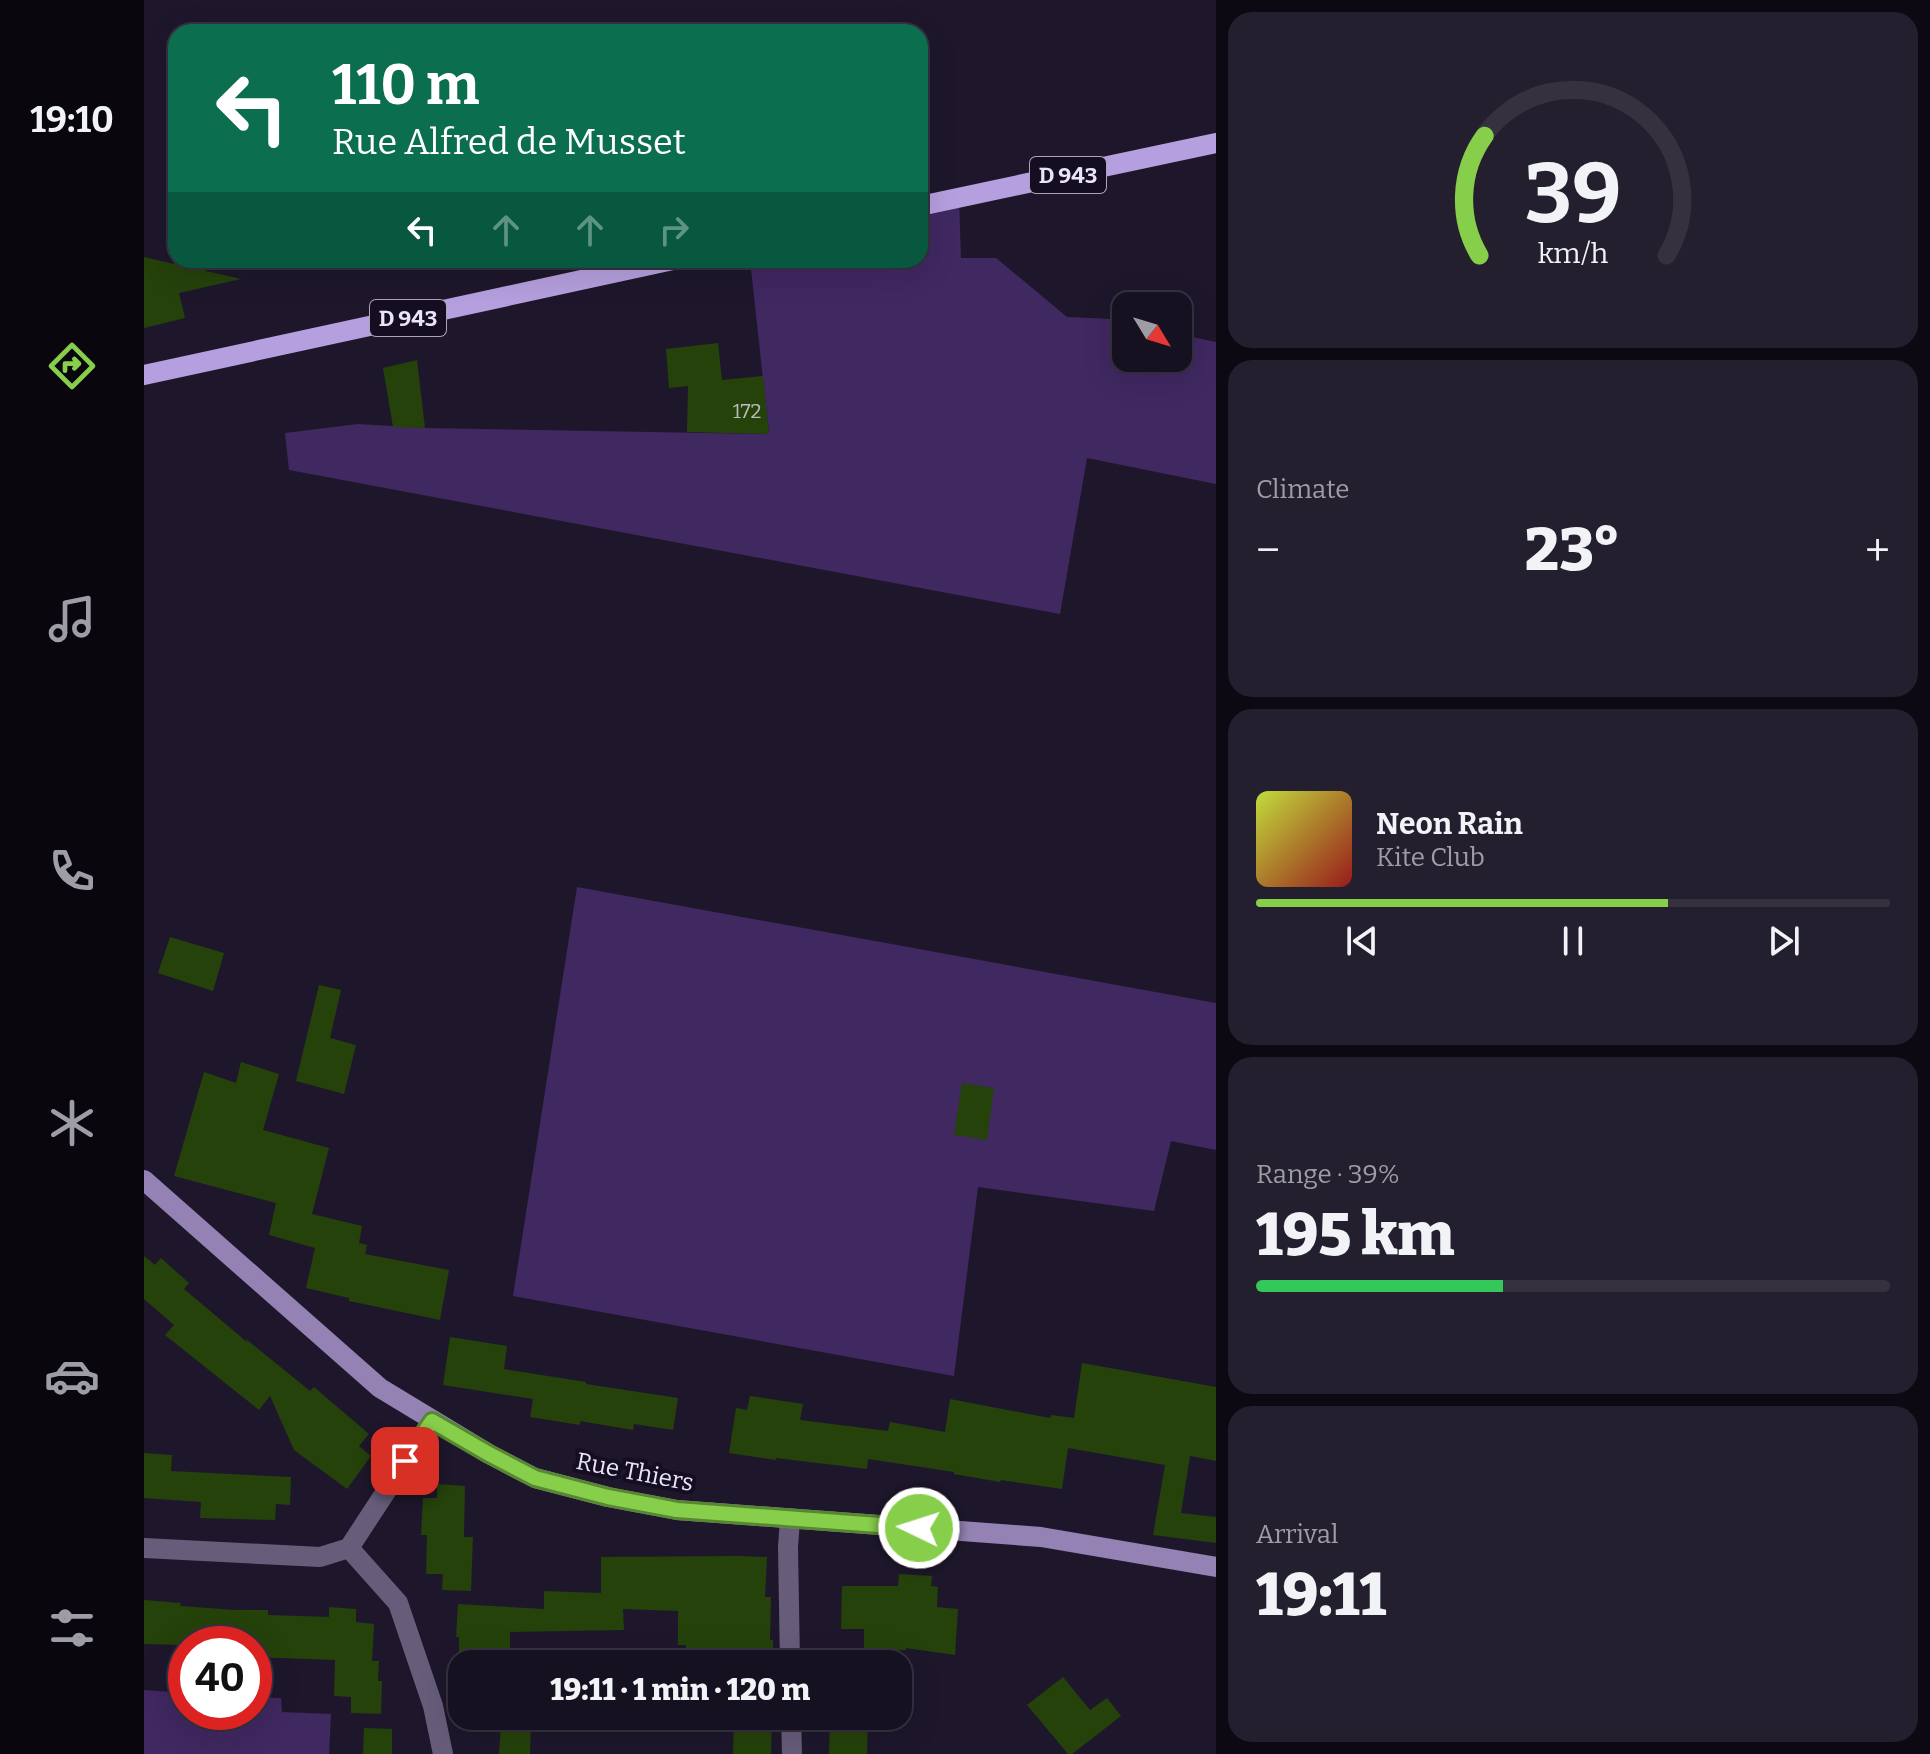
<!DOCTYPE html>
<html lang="en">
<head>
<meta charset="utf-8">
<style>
	:root { --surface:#161121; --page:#231f2e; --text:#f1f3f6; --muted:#9e9da5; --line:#35313f; --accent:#87cf4b }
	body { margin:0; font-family:Bitter,serif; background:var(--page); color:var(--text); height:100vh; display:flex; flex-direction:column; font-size:30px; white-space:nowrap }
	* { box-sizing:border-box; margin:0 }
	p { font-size:26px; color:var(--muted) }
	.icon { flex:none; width:44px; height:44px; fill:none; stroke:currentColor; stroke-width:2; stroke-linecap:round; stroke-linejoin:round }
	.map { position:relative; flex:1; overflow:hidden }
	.side { display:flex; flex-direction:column; gap:12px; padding:12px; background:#0c0912; width:714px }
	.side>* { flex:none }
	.banner { position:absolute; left:24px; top:24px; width:760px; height:244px; border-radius:24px; box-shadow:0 8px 32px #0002,0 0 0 2px var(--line); background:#0b6e4f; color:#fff; overflow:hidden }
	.needle { width:52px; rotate:128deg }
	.controls { position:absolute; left:968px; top:292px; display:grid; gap:16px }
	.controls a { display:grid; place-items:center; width:80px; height:80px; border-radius:16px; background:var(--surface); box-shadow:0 8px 32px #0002,0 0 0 2px var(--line); font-size:40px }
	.speed { position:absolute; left:24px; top:1626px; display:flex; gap:16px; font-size:40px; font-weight:700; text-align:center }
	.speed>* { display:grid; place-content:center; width:104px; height:104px; border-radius:50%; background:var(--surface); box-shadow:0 8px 32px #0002,0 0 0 2px var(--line); line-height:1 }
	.speed .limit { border:12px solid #d22; background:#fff; color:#111 }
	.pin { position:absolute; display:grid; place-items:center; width:68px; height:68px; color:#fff; margin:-34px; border-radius:16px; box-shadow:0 4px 12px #0006 }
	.me { position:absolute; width:88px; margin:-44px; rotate:274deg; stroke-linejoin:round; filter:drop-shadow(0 0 6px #0008) }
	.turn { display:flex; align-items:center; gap:28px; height:168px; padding:0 32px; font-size:36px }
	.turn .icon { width:104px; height:104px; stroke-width:2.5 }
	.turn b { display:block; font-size:56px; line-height:68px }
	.lanes { display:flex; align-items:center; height:76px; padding:0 32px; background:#0003; justify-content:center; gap:40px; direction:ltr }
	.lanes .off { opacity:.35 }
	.big { font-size:60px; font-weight:800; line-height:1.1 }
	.side .tile { flex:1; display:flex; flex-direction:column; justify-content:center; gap:12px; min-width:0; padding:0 28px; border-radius:24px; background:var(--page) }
	.side .dial { align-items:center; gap:0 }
	.dial svg { height:208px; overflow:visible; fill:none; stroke:var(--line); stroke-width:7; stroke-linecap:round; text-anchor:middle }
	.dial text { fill:var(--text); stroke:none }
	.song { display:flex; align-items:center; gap:24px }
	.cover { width:96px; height:96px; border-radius:12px; background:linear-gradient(135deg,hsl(70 70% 55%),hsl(0 70% 35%)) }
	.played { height:8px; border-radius:4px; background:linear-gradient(90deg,var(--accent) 65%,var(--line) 65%) }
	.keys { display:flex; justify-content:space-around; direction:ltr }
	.heat { display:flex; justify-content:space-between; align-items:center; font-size:44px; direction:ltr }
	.charge { height:12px; border-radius:6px; background:linear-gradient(90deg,#34c759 39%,var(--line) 0) }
	.trip { position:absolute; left:304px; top:1650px; width:464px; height:80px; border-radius:24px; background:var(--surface); box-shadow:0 8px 32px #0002,0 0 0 2px var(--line); font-weight:800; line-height:80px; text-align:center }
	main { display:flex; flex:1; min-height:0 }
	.tabs { display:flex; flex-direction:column; width:144px; justify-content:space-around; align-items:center; background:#09070d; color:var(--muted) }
	.tabs .icon { width:56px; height:56px }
	.tabs .current { color:var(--accent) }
	.tabs b { font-size:36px; color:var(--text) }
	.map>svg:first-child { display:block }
	.green { fill:#402861 }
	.building { fill:#25420b }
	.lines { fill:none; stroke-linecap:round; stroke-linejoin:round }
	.street { stroke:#675d7b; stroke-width:20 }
	.secondary { stroke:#9382b3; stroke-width:20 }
	.primary { stroke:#b59fde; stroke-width:20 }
	.route-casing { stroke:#588731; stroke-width:20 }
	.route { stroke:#87cf4b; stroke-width:14 }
	.labels { text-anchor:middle; stroke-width:8; stroke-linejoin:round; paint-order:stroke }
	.number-label { font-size:20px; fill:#b9bcba }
	.shield { fill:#150d22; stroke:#aaa4b5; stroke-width:2 }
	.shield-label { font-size:22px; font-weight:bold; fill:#eae5f4 }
	.street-label { font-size:24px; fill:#eae5f4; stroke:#150d22 }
</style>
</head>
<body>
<main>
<nav class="tabs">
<b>19:10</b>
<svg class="icon current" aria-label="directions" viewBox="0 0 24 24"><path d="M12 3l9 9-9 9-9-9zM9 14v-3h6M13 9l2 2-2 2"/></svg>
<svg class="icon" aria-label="music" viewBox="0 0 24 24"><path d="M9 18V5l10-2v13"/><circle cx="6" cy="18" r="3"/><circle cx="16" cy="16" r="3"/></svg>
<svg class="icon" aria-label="phone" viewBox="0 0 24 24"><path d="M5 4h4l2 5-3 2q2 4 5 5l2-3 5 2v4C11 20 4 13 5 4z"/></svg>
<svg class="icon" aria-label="climate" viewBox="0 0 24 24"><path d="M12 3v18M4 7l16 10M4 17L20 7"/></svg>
<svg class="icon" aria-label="car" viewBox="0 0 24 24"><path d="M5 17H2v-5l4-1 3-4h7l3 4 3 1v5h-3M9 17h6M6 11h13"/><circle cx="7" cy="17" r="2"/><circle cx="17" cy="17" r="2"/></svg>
<svg class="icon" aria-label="filters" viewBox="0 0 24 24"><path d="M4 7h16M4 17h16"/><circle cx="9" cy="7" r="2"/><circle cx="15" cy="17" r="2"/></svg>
</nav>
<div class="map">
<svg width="1072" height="1754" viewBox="0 0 1072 1754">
	<rect width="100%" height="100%" fill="#1e172c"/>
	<!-- green -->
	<g class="green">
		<polygon points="815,198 817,258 852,258 923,317 966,319 982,322 982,358 1034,358 1034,334 1072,342 1072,484 943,458 916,614 145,470 141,433 214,424 281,428 625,434 606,260 776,260 776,206"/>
		<polygon points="433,887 1072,1003 1072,1150 1027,1141 1010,1211 834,1187 810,1376 369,1296"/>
		<polygon points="0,1690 42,1693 42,1712 110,1712 110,1697 137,1698 138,1712 187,1714 185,1754 0,1754"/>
	</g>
	<!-- building -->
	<g class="building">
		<polygon points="0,257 30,264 29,260 60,260 62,271 97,279 35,293 41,318 0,328"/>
		<polygon points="574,343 578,380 619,376 625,434 543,432 544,386 525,388 522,349"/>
		<polygon points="273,360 281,428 249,427 239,368"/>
		<polygon points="26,937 80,953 69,991 14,973"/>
		<polygon points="175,985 197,990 186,1038 212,1045 200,1094 152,1081"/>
		<polygon points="97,1062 135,1074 119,1130 185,1148 168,1214 218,1226 215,1243 223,1245 221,1254 305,1270 296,1320 205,1301 205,1298 162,1288 171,1248 125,1235 132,1203 30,1176 60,1072 92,1083"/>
		<polygon points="818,1083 850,1088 843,1140 810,1135"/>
		<polygon points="0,1256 11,1265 17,1258 45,1283 40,1289 103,1342 102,1339 166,1391 170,1387 225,1434 215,1446 227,1456 203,1489 150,1450 126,1396 115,1410 21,1335 30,1325 0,1299"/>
		<polygon points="306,1337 363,1346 360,1369 442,1382 442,1384 534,1398 529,1430 490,1424 489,1430 436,1421 436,1425 386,1417 389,1399 299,1385"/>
		<polygon points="938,1363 1072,1387 1072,1461 1046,1456 1037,1513 1072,1517 1072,1543 1009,1535 1021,1465 924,1448 918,1489 857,1480 856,1482 810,1474 810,1472 724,1459 723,1469 632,1458 632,1460 585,1453 592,1408 603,1410 606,1396 659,1404 656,1420 744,1431 746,1422 801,1432 806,1399 906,1418 907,1415 930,1418"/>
		<polygon points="0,1453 28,1455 27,1471 147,1477 146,1505 132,1504 131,1520 56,1518 57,1502 0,1498"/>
		<polygon points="293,1484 321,1486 320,1537 329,1537 327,1591 298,1590 299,1574 282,1574 283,1535 277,1535 279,1498 293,1498"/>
		<polygon points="594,1556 623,1557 621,1597 627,1597 626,1640 629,1640 629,1664 542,1663 542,1645 534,1645 534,1611 479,1609 480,1630 366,1632 366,1664 324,1664 324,1657 315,1656 315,1637 312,1637 314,1604 400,1609 400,1591 457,1593 457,1557"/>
		<polygon points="755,1574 788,1576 787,1586 794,1587 793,1607 814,1609 811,1655 762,1648 762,1650 720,1651 720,1629 697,1629 698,1586 754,1586"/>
		<polygon points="0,1600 37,1603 36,1606 92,1610 124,1610 124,1615 185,1617 185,1607 212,1609 212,1622 230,1624 228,1661 235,1661 234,1681 238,1681 237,1714 207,1713 207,1697 190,1696 191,1660 110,1657 110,1644 42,1645 0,1644"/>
		<polygon points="919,1677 946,1710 963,1698 977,1716 928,1754 924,1754 883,1705"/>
		<polygon points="590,1716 628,1716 627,1754 589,1754"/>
		<polygon points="686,1716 724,1716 723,1754 685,1754"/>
		<polygon points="357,1723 387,1724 386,1754 355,1754"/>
		<polygon points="220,1728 248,1729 248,1754 219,1754"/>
	</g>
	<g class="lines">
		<!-- street -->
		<g class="street">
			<polyline points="646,1520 644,1547 646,1664"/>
			<polyline points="0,1548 176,1557 205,1548 288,1421"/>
			<polyline points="205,1548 254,1603 289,1706 299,1754"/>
			<polyline points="647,1716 648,1754"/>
		</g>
		<!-- secondary -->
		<polyline class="secondary" points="0,1180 236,1388 345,1454 391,1478 464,1497 533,1510 897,1537 1072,1567"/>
		<!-- primary -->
		<g class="primary">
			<polyline points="776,206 1072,143"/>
			<polyline points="0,375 529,260"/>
		</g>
	</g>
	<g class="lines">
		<!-- route casing -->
		<g class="route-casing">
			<polyline id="route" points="261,1461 288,1421 345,1454 391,1478 464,1497 533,1510 775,1528"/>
		</g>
		<!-- route -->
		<use href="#route" class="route"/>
	</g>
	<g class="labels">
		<!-- number labels -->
		<g class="number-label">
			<text x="603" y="418">172</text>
		</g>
		<!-- shield labels -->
		<g class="shield">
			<rect x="886" y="157" width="76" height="36" rx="6"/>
			<rect x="226" y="300" width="76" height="36" rx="6"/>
		</g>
		<g class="shield-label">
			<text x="924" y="183">D 943</text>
			<text x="264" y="326">D 943</text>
		</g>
		<!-- street labels -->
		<g class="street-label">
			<text transform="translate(491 1472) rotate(11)" y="8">Rue Thiers</text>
		</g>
	</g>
</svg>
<div class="controls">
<a><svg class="needle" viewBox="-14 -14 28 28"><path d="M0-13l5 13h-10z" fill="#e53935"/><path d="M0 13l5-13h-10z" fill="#9e9da5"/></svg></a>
</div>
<div class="speed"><div class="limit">40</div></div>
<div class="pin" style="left:261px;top:1461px;background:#d93025"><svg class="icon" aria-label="arrive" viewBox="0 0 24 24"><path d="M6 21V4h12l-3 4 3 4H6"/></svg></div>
<svg class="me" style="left:775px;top:1528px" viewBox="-20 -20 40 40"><circle r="17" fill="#87cf4b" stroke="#fff" stroke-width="3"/><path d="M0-11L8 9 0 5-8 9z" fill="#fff"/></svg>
<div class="trip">19:11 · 1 min · 120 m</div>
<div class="banner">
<div class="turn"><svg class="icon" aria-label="left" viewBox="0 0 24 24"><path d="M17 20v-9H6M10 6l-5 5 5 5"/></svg><div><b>110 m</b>Rue Alfred de Musset</div></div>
<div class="lanes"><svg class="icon" aria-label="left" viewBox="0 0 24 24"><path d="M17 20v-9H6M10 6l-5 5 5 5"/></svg><svg class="icon off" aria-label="ahead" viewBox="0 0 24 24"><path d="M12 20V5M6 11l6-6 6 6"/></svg><svg class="icon off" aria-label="ahead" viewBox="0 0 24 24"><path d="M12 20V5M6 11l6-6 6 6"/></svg><svg class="icon off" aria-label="right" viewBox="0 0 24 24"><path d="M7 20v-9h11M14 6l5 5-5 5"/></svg></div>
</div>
</div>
<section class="side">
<div class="tile dial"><svg viewBox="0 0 100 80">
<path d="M14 69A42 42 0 1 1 86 69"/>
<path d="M14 69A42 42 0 0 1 16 23" stroke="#87cf4b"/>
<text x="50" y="56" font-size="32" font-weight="700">39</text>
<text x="50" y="72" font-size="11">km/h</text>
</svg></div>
<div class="tile"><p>Climate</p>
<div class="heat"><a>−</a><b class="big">23°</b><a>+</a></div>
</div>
<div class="tile">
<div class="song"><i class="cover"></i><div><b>Neon Rain</b><p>Kite Club</p></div></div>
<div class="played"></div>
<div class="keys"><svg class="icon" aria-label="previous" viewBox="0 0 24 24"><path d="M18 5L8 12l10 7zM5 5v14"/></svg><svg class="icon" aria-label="pause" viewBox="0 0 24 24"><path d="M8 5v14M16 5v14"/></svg><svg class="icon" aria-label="next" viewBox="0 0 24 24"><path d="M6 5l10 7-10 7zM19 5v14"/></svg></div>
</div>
<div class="tile"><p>Range · 39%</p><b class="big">195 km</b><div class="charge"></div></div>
<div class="tile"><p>Arrival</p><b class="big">19:11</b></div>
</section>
</main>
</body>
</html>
